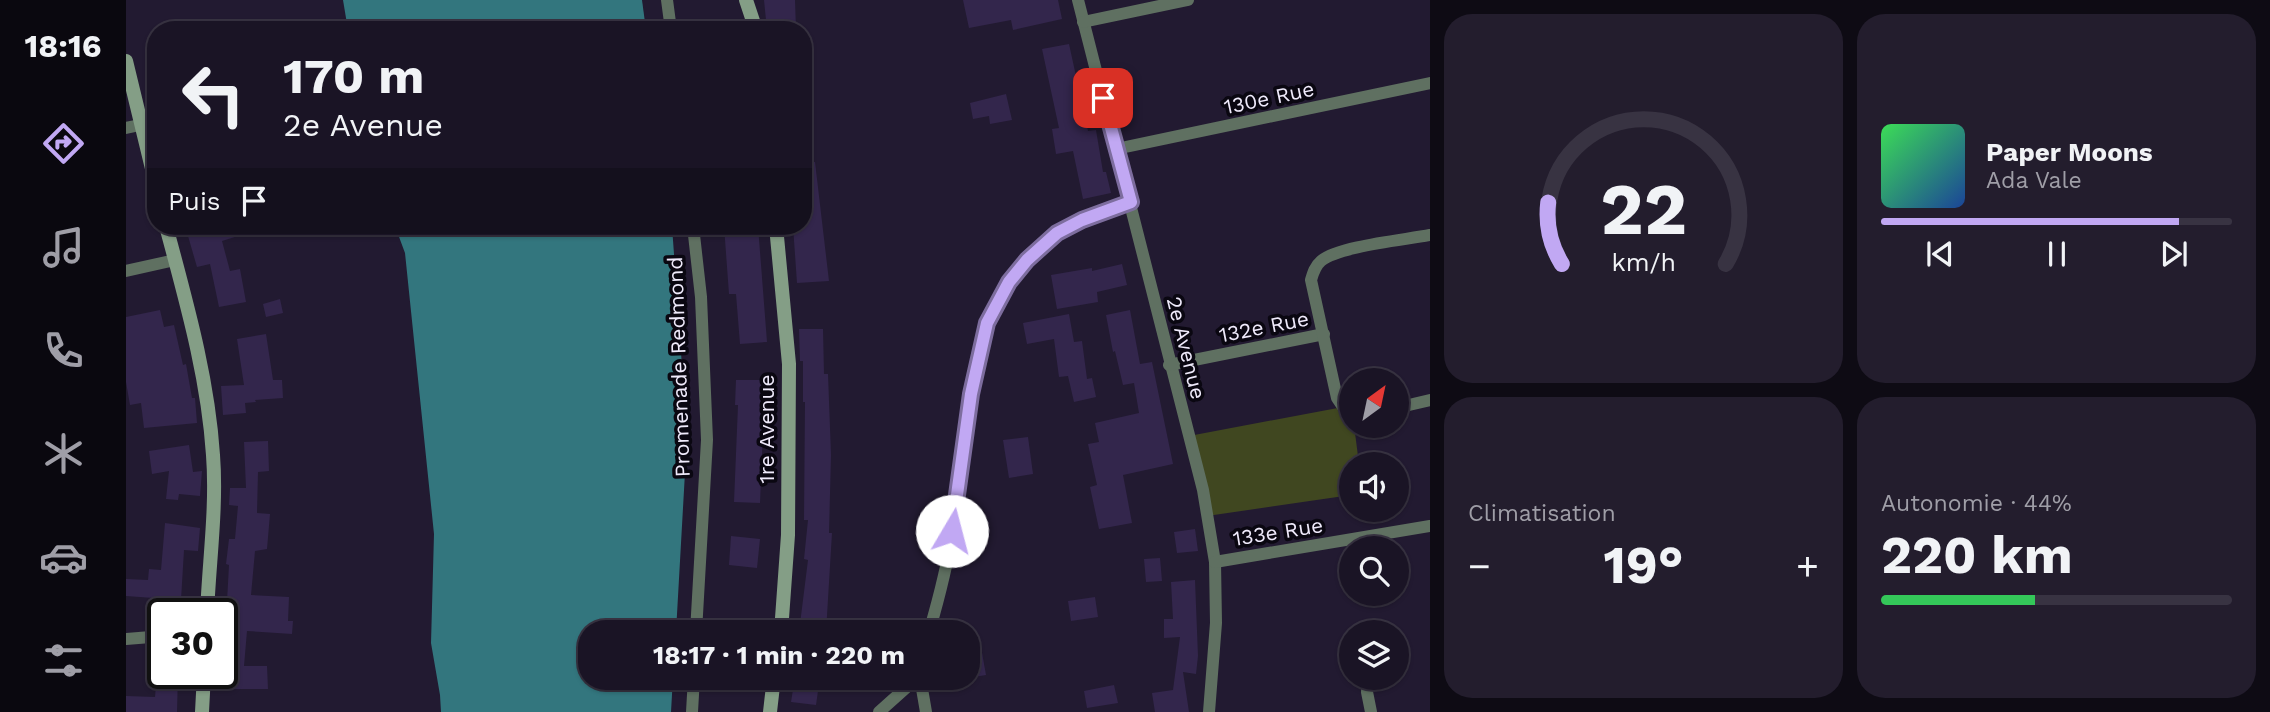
<!DOCTYPE html>
<html lang="fr">
<head>
<meta charset="utf-8">
<style>
	:root { --surface:#1a1425; --page:#231d2d; --text:#f1f3f6; --muted:#9f9ea7; --line:#383342; --accent:#c1a8f3 }
	body { margin:0; font-family:"Work Sans",sans-serif; background:var(--page); color:var(--text); height:100vh; display:flex; flex-direction:column; font-size:26px; white-space:nowrap }
	* { box-sizing:border-box; margin:0 }
	p { font-size:23px; color:var(--muted) }
	.icon { flex:none; width:38px; height:38px; fill:none; stroke:currentColor; stroke-width:2; stroke-linecap:round; stroke-linejoin:round }
	.map { position:relative; flex:1; overflow:hidden }
	.side { display:flex; flex-direction:column; gap:14px; padding:14px; background:#0e0b14; width:840px }
	.side>* { flex:none }
	.banner { position:absolute; left:21px; top:21px; width:665px; height:214px; border-radius:28px; box-shadow:0 2px 5px #0004,0 0 0 2px var(--line); background:#1a1425; color:var(--text); overflow:hidden }
	.needle { width:46px; rotate:33deg }
	.fabs { position:absolute; left:1213px; top:368px; display:grid; gap:14px }
	.fabs a { display:grid; place-items:center; width:70px; height:70px; border-radius:50%; background:var(--surface); box-shadow:0 2px 5px #0004,0 0 0 2px var(--line); font-size:35px }
	.speed { position:absolute; left:21px; top:598px; display:flex; gap:14px; font-size:35px; font-weight:700; text-align:center }
	.speed>* { display:grid; place-content:center; width:91px; height:91px; border-radius:50%; background:var(--surface); box-shadow:0 2px 5px #0004,0 0 0 2px var(--line); line-height:1 }
	.speed .limit { border:4px solid #111; border-radius:10px; background:#fff; color:#111 }
	.pin { position:absolute; display:grid; place-items:center; width:60px; height:60px; color:#fff; margin:-30px; border-radius:14px; box-shadow:0 4px 10px #0006 }
	.me { position:absolute; width:77px; margin:-38px; rotate:8deg; stroke-linejoin:round; filter:drop-shadow(0 0 5px #0008) }
	.turn { display:flex; align-items:center; gap:24px; height:147px; padding:0 21px; font-size:32px }
	.turn .icon { width:91px; height:91px; stroke-width:2.5 }
	.turn b { display:block; font-size:49px; line-height:60px }
	.then { display:flex; align-items:center; height:66px; padding:0 21px; background:#0003; gap:14px; font-size:26px }
	.big { font-size:52px; font-weight:700; line-height:1.1 }
	.side .card { flex:1; display:flex; flex-direction:column; justify-content:center; gap:10px; min-width:0; padding:0 24px; border-radius:28px; background:var(--page) }
	.side .dial { align-items:center; gap:0 }
	.dial svg { height:182px; overflow:visible; fill:none; stroke:var(--line); stroke-width:7; stroke-linecap:round; text-anchor:middle }
	.dial text { fill:var(--text); stroke:none }
	.song { display:flex; align-items:center; gap:21px }
	.cover { width:84px; height:84px; border-radius:10px; background:linear-gradient(135deg,hsl(130 70% 55%),hsl(220 70% 35%)) }
	.played { height:7px; border-radius:4px; background:linear-gradient(90deg,var(--accent) 85%,var(--line) 85%) }
	.keys { display:flex; justify-content:space-around; direction:ltr }
	.heat { display:flex; justify-content:space-between; align-items:center; font-size:38px; direction:ltr }
	.charge { height:10px; border-radius:5px; background:linear-gradient(90deg,#34c759 44%,var(--line) 0) }
	.side .tiles { flex:1; display:grid; gap:14px; grid-template-columns:repeat(2,1fr) }
	.trip { position:absolute; left:452px; top:620px; width:402px; height:70px; border-radius:28px; background:var(--surface); box-shadow:0 2px 5px #0004,0 0 0 2px var(--line); font-weight:700; line-height:70px; text-align:center }
	main { display:flex; flex:1; min-height:0 }
	.tabs { display:flex; flex-direction:column; width:126px; justify-content:space-around; align-items:center; background:#0a080f; color:var(--muted) }
	.tabs .icon { width:49px; height:49px }
	.tabs .selected { color:var(--accent) }
	.tabs b { font-size:32px; color:var(--text) }
	.map>svg:first-child { display:block }
	.green { fill:#404720 }
	.water { fill:#33767e }
	.building { fill:#33264c }
	.lines { fill:none; stroke-linecap:round; stroke-linejoin:round }
	.street { stroke:#5f7061; stroke-width:12 }
	.secondary { stroke:#849e86; stroke-width:14 }
	.route-casing { stroke:#7d6d9e; stroke-width:18 }
	.route { stroke:#c1a8f3; stroke-width:12 }
	.labels { text-anchor:middle; stroke-width:7; stroke-linejoin:round; paint-order:stroke }
	.street-label { font-size:21px; fill:#efeafb; stroke:#0a0711 }
</style>
</head>
<body>
<main>
<nav class="tabs">
<b>18:16</b>
<svg class="icon selected" aria-label="directions" viewBox="0 0 24 24"><path d="M12 3l9 9-9 9-9-9zM9 14v-3h6M13 9l2 2-2 2"/></svg>
<svg class="icon" aria-label="music" viewBox="0 0 24 24"><path d="M9 18V5l10-2v13"/><circle cx="6" cy="18" r="3"/><circle cx="16" cy="16" r="3"/></svg>
<svg class="icon" aria-label="phone" viewBox="0 0 24 24"><path d="M5 4h4l2 5-3 2q2 4 5 5l2-3 5 2v4C11 20 4 13 5 4z"/></svg>
<svg class="icon" aria-label="climate" viewBox="0 0 24 24"><path d="M12 3v18M4 7l16 10M4 17L20 7"/></svg>
<svg class="icon" aria-label="car" viewBox="0 0 24 24"><path d="M5 17H2v-5l4-1 3-4h7l3 4 3 1v5h-3M9 17h6M6 11h13"/><circle cx="7" cy="17" r="2"/><circle cx="17" cy="17" r="2"/></svg>
<svg class="icon" aria-label="filters" viewBox="0 0 24 24"><path d="M4 7h16M4 17h16"/><circle cx="9" cy="7" r="2"/><circle cx="15" cy="17" r="2"/></svg>
</nav>
<div class="map">
<svg width="1304" height="712" viewBox="0 0 1304 712">
	<rect width="100%" height="100%" fill="#221a31"/>
	<!-- green -->
	<polygon class="green" points="1217,407 1225,411 1225,425 1228,425 1233,464 1225,464 1225,495 1081,516 1063,436"/>
	<!-- water -->
	<g class="water">
		<polygon points="217,0 516,0 520,30 222,30"/>
		<polygon points="269,226 546,226 561,437 550,632 464,632 464,677 547,677 545,712 315,712 314,695 305,643 308,534 279,253"/>
	</g>
	<!-- building -->
	<g class="building">
		<polygon points="638,0 669,0 670,30 641,30"/>
		<polygon points="837,0 932,0 936,19 887,30 885,20 843,28"/>
		<polygon points="943,44 962,131 970,130 977,172 980,172 985,193 957,199 947,151 930,154 926,129 933,128 916,49"/>
		<polygon points="880,94 886,120 864,124 863,116 847,119 844,103"/>
		<polygon points="689,162 703,281 671,283 667,226 677,226 677,163"/>
		<polygon points="102,226 109,226 112,236 96,241 104,271 114,269 120,302 93,307 84,264 71,267 62,236"/>
		<polygon points="598,226 632,226 641,342 614,344 610,294 603,294"/>
		<polygon points="996,264 1001,285 971,292 972,302 931,309 925,275 966,268 966,271"/>
		<polygon points="154,299 157,313 140,317 137,304"/>
		<polygon points="34,310 38,327 48,325 57,365 60,364 66,398 69,398 71,423 18,428 15,403 4,405 0,382 0,317"/>
		<polygon points="1004,310 1014,364 1026,362 1047,464 997,475 1006,523 973,529 964,487 971,485 962,444 973,442 969,423 1013,413 1008,383 997,385 989,351 987,352 980,315"/>
		<polygon points="943,314 948,342 956,341 961,379 966,378 970,397 948,402 942,376 933,377 928,339 901,344 897,323"/>
		<polygon points="673,329 697,329 698,374 702,374 705,455 703,533 706,533 700,632 673,632 682,560 678,559 682,520 678,520 679,402 677,402 677,361 674,361"/>
		<polygon points="140,334 147,380 156,380 157,398 129,400 130,402 119,403 120,413 97,415 95,386 118,385 111,339"/>
		<polygon points="610,380 648,380 648,405 638,405 634,503 608,502 612,405 609,405"/>
		<polygon points="902,437 907,474 883,478 877,440"/>
		<polygon points="142,441 143,471 132,472 131,513 144,514 141,549 129,551 125,595 163,597 162,621 167,621 166,634 121,631 118,666 141,666 142,689 101,689 100,651 96,651 96,620 100,620 103,565 100,564 103,539 109,539 112,506 103,505 104,488 120,488 118,442"/>
		<polygon points="63,445 67,472 76,471 74,496 53,494 52,500 40,499 43,471 26,474 23,451"/>
		<polygon points="39,523 74,528 72,551 58,550 55,600 0,596 0,579 22,580 23,569 35,570"/>
		<polygon points="1069,529 1072,551 1051,553 1048,532"/>
		<polygon points="605,536 634,539 631,568 603,565"/>
		<polygon points="1034,558 1036,581 1020,582 1018,559"/>
		<polygon points="1069,580 1072,656 1070,674 1057,672 1063,712 1029,712 1026,693 1047,690 1054,637 1038,638 1038,619 1047,619 1045,582"/>
		<polygon points="969,597 972,617 945,621 942,601"/>
		<polygon points="853,636 860,675 842,678 842,637"/>
		<polygon points="22,646 37,647 37,667 20,665"/>
		<polygon points="31,674 52,674 51,712 0,712 0,696 29,697"/>
		<polygon points="669,677 694,677 690,705 665,702"/>
		<polygon points="988,685 992,703 961,708 958,691"/>
	</g>
	<g class="lines">
		<!-- street -->
		<g class="street">
			<polyline points="541,0 545,30"/>
			<polyline points="952,0 1077,490 1089,562 1090,623 1083,712"/>
			<polyline points="957,22 1062,0"/>
			<polyline points="0,128 14,125"/>
			<polyline points="990,149 1304,83"/>
			<polyline points="567,226 575,297 581,440 570,632"/>
			<polyline points="0,271 49,260"/>
			<polyline points="1043,365 1198,334"/>
			<polyline points="1270,408 1304,400"/>
			<path d="M1225,411L1217,407L1211,398L1185,280C1187,273 1189,266 1195,261C1213,246 1279,240 1304,235"/>
			<polyline points="1089,562 1304,526"/>
			<path d="M803,632C813,598 822,563 827,528C839,443 839,328 899,261C928,229 966,216 1005,202"/>
			<polyline points="0,639 37,636"/>
			<polyline points="794,677 800,712"/>
			<polyline points="1242,677 1241,692 1245,712"/>
			<polyline points="566,712 568,677"/>
			<polyline points="753,712 782,686 786,677"/>
		</g>
		<!-- secondary -->
		<g class="secondary">
			<polyline points="620,0 630,30"/>
			<polyline points="0,61 30,185"/>
			<path d="M40,226C60,301 82,377 87,455C91,507 83,562 81,614"/>
			<polyline points="650,226 663,364 662,535 655,632"/>
			<polyline points="76,712 78,674"/>
			<polyline points="644,712 648,677"/>
		</g>
	</g>
	<g class="lines">
		<!-- route casing -->
		<g class="route-casing">
			<polyline id="route" points="826,531 845,394 861,323 883,282 901,260 931,233 956,220 1005,202 977,98"/>
		</g>
		<!-- route -->
		<use href="#route" class="route"/>
	</g>
	<g class="labels">
		<!-- street labels -->
		<g class="street-label">
			<text transform="translate(1143 98) rotate(-12)" y="7">130e Rue</text>
			<text transform="translate(1138 327) rotate(-11)" y="7">132e Rue</text>
			<text transform="translate(1060 348) rotate(76)" y="7">2e Avenue</text>
			<text transform="translate(553 367) rotate(-92)" y="7">Promenade Redmond</text>
			<text transform="translate(641 429) rotate(-90)" y="7">1re Avenue</text>
			<text transform="translate(1152 532) rotate(-9)" y="7">133e Rue</text>
		</g>
	</g>
</svg>
<div class="fabs">
<a><svg class="needle" viewBox="-14 -14 28 28"><path d="M0-13l5 13h-10z" fill="#e53935"/><path d="M0 13l5-13h-10z" fill="#9f9ea7"/></svg></a>
<a><svg class="icon" aria-label="sound" viewBox="0 0 24 24"><path d="M4 9h4l5-4v14l-5-4H4zM17 9q2 3 0 6"/></svg></a>
<a><svg class="icon" aria-label="search" viewBox="0 0 24 24"><circle cx="10" cy="10" r="6"/><path d="M15 15l6 6"/></svg></a>
<a><svg class="icon" aria-label="layers" viewBox="0 0 24 24"><path d="M12 4l9 5-9 5-9-5zM3 14l9 5 9-5"/></svg></a>
</div>
<div class="speed"><div class="limit">30</div></div>
<div class="pin" style="left:977px;top:98px;background:#d93025"><svg class="icon" aria-label="arrive" viewBox="0 0 24 24"><path d="M6 21V4h12l-3 4 3 4H6"/></svg></div>
<svg class="me" style="left:826px;top:531px" viewBox="-20 -20 40 40"><circle r="19" fill="#fff"/><path d="M0-13L10 11 0 6-10 11z" fill="#c1a8f3"/></svg>
<div class="trip">18:17 · 1 min · 220 m</div>
<div class="banner">
<div class="turn"><svg class="icon" aria-label="left" viewBox="0 0 24 24"><path d="M17 20v-9H6M10 6l-5 5 5 5"/></svg><div><b>170 m</b>2e Avenue</div></div>
<div class="then">Puis<svg class="icon" aria-label="arrive" viewBox="0 0 24 24"><path d="M6 21V4h12l-3 4 3 4H6"/></svg></div>
</div>
</div>
<section class="side">
<div class="tiles">
<div class="card dial"><svg viewBox="0 0 100 80">
<path d="M14 69A42 42 0 1 1 86 69"/>
<path d="M14 69A42 42 0 0 1 8 42" stroke="#c1a8f3"/>
<text x="50" y="56" font-size="32" font-weight="700">22</text>
<text x="50" y="72" font-size="11">km/h</text>
</svg></div>
<div class="card">
<div class="song"><i class="cover"></i><div><b>Paper Moons</b><p>Ada Vale</p></div></div>
<div class="played"></div>
<div class="keys"><svg class="icon" aria-label="previous" viewBox="0 0 24 24"><path d="M18 5L8 12l10 7zM5 5v14"/></svg><svg class="icon" aria-label="pause" viewBox="0 0 24 24"><path d="M8 5v14M16 5v14"/></svg><svg class="icon" aria-label="next" viewBox="0 0 24 24"><path d="M6 5l10 7-10 7zM19 5v14"/></svg></div>
</div>
<div class="card"><p>Climatisation</p>
<div class="heat"><a>−</a><b class="big">19°</b><a>+</a></div>
</div>
<div class="card"><p>Autonomie · 44%</p><b class="big">220 km</b><div class="charge"></div></div>
</div>
</section>
</main>
</body>
</html>
